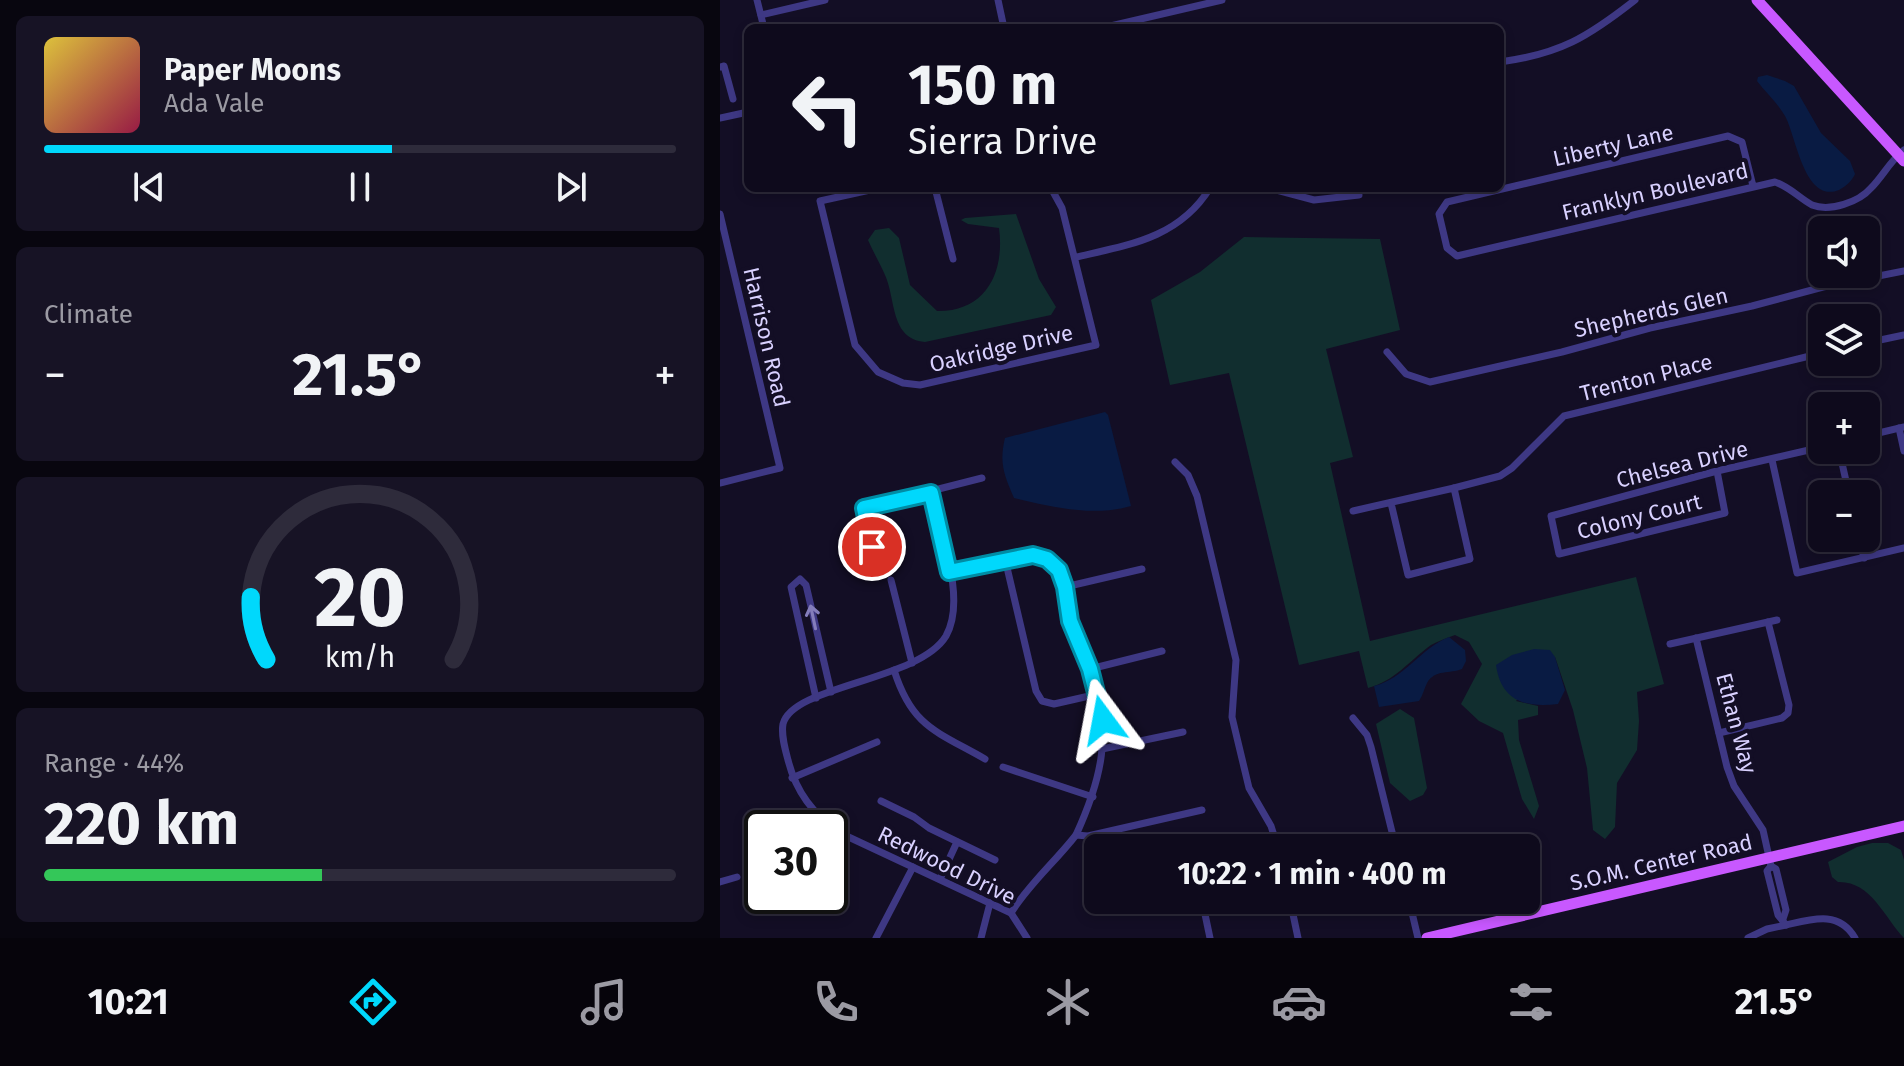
<!DOCTYPE html>
<html lang="en">
<head>
<meta charset="utf-8">
<style>
	:root { --surface:#0e0a1c; --page:#171325; --text:#f1f3f6; --muted:#9b9aa3; --line:#2e2b3b; --accent:#00d8fc }
	body { margin:0; font-family:"Fira Sans",sans-serif; background:var(--page); color:var(--text); height:100vh; display:flex; flex-direction:column; font-size:30px; white-space:nowrap }
	* { box-sizing:border-box; margin:0 }
	p { font-size:26px; color:var(--muted) }
	.icon { flex:none; width:44px; height:44px; fill:none; stroke:currentColor; stroke-width:2; stroke-linecap:round; stroke-linejoin:round }
	.map { position:relative; flex:1; overflow:hidden }
	.details { display:flex; flex-direction:column; gap:16px; padding:16px; background:#08060f; width:720px }
	.details>* { flex:none }
	.banner { position:absolute; left:24px; top:24px; width:760px; height:168px; border-radius:12px; box-shadow:0 4px 12px #0003,0 0 0 2px var(--line); background:#0e0a1c; color:var(--text); overflow:hidden }
	.controls { position:absolute; left:1088px; top:216px; display:grid; gap:16px }
	.controls a { display:grid; place-items:center; width:72px; height:72px; border-radius:12px; background:var(--surface); box-shadow:0 4px 12px #0003,0 0 0 2px var(--line); font-size:40px }
	.speed { position:absolute; left:24px; top:810px; display:flex; gap:16px; font-size:40px; font-weight:700; text-align:center }
	.speed>* { display:grid; place-content:center; width:104px; height:104px; border-radius:50%; background:var(--surface); box-shadow:0 4px 12px #0003,0 0 0 2px var(--line); line-height:1 }
	.speed .limit { border:4px solid #111; border-radius:12px; background:#fff; color:#111 }
	.pin { position:absolute; display:grid; place-items:center; width:68px; height:68px; color:#fff; margin:-34px; border:4px solid #fff; border-radius:50%; box-shadow:0 2px 8px #0007 }
	.me { position:absolute; width:88px; margin:-44px; rotate:347deg; stroke-linejoin:round; filter:drop-shadow(0 0 6px #0008) }
	.turn { display:flex; align-items:center; gap:28px; height:168px; padding:0 32px; font-size:36px }
	.turn .icon { width:104px; height:104px; stroke-width:2.5 }
	.turn b { display:block; font-size:56px; line-height:68px }
	.big { font-size:60px; font-weight:700; line-height:1.1 }
	.details .widget { flex:1; display:flex; flex-direction:column; justify-content:center; gap:12px; min-width:0; padding:0 28px; border-radius:12px; background:var(--page) }
	.details .dial { align-items:center; gap:0 }
	.dial svg { height:208px; overflow:visible; fill:none; stroke:var(--line); stroke-width:7; stroke-linecap:round; text-anchor:middle }
	.dial text { fill:var(--text); stroke:none }
	.song { display:flex; align-items:center; gap:24px }
	.cover { width:96px; height:96px; border-radius:12px; background:linear-gradient(135deg,hsl(50 70% 55%),hsl(340 70% 35%)) }
	.played { height:8px; border-radius:4px; background:linear-gradient(90deg,var(--accent) 55%,var(--line) 55%) }
	.keys { display:flex; justify-content:space-around; direction:ltr }
	.heat { display:flex; justify-content:space-between; align-items:center; font-size:44px; direction:ltr }
	.charge { height:12px; border-radius:6px; background:linear-gradient(90deg,#34c759 44%,var(--line) 0) }
	.trip { position:absolute; left:364px; top:834px; width:456px; height:80px; border-radius:12px; background:var(--surface); box-shadow:0 4px 12px #0003,0 0 0 2px var(--line); font-weight:700; line-height:80px; text-align:center }
	.tab-bar { display:flex; height:128px; justify-content:space-around; align-items:center; background:#06040b; color:var(--muted) }
	.tab-bar .icon { width:56px; height:56px }
	.tab-bar .active { color:var(--accent) }
	.tab-bar b { font-size:36px; color:var(--text) }
	main { display:flex; flex:1; min-height:0 }
	.map>svg:first-child { display:block }
	.green { fill:#112e2f }
	.water { fill:#091b43 }
	.lines { fill:none; stroke-linecap:round; stroke-linejoin:round }
	.street { stroke:#3e3884; stroke-width:7 }
	.primary { stroke:#c858ff; stroke-width:11 }
	.oneway { stroke:#847dbb }
	.route-casing { stroke:#008ca4; stroke-width:20 }
	.route { stroke:#00d8fc; stroke-width:14 }
	.labels { text-anchor:middle; stroke-width:8; stroke-linejoin:round; paint-order:stroke }
	.street-label { font-size:22px; fill:#d9d1ff; stroke:#130e25 }
</style>
</head>
<body>
<main>
<section class="details">
<div class="widget">
<div class="song"><i class="cover"></i><div><b>Paper Moons</b><p>Ada Vale</p></div></div>
<div class="played"></div>
<div class="keys"><svg class="icon" aria-label="previous" viewBox="0 0 24 24"><path d="M18 5L8 12l10 7zM5 5v14"/></svg><svg class="icon" aria-label="pause" viewBox="0 0 24 24"><path d="M8 5v14M16 5v14"/></svg><svg class="icon" aria-label="next" viewBox="0 0 24 24"><path d="M6 5l10 7-10 7zM19 5v14"/></svg></div>
</div>
<div class="widget"><p>Climate</p>
<div class="heat"><a>−</a><b class="big">21.5°</b><a>+</a></div>
</div>
<div class="widget dial"><svg viewBox="0 0 100 80">
<path d="M14 69A42 42 0 1 1 86 69"/>
<path d="M14 69A42 42 0 0 1 8 45" stroke="#00d8fc"/>
<text x="50" y="56" font-size="32" font-weight="700">20</text>
<text x="50" y="72" font-size="11">km/h</text>
</svg></div>
<div class="widget"><p>Range · 44%</p><b class="big">220 km</b><div class="charge"></div></div>
</section>
<div class="map">
<svg width="1184" height="938" viewBox="0 0 1184 938">
	<rect width="100%" height="100%" fill="#130e25"/>
	<!-- green -->
	<g class="green">
		<path d="M296,214L319,279L336,307L331,315L205,342C170,339 176,299 165,275C160,263 153,252 148,240L155,230L169,228L179,238L190,285L217,311C266,312 285,272 279,228L248,224L241,220L245,218Z"/>
		<path d="M524,237L660,239L680,330L606,349L633,457L610,463L650,641L916,577L944,684L917,692L919,721L917,750L897,783L895,827L885,839L873,830L867,768L853,710L835,657L796,701L818,706V715L798,720L799,740L819,806L814,819L802,799L783,733L759,721L741,704L762,664L749,642L735,635C727,638 718,641 711,645C689,661 675,681 648,688L639,651L579,665L509,373L450,385L431,300L480,272Z"/>
		<polygon points="680,709 694,718 707,788 703,795 690,801 670,783 656,724"/>
		<path d="M1152,843H1168L1181,850L1184,860V938C1164,917 1151,881 1118,882L1112,877L1108,862L1137,847Z"/>
	</g>
	<!-- water -->
	<g class="water">
		<path d="M1047,75L1065,81L1074,86L1101,133L1130,161L1135,174C1133,179 1127,186 1119,190C1084,204 1076,135 1065,116C1057,102 1046,93 1037,81L1038,77Z"/>
		<path d="M385,412L388,415L411,506C374,517 331,507 294,498C284,475 279,463 285,438Z"/>
		<path d="M729,637L745,650L746,661L742,669C730,674 715,669 707,683C704,689 703,695 699,701L659,707L654,686C684,679 701,648 729,637Z"/>
		<path d="M814,649L830,650L835,657L845,690L838,704C805,708 781,701 776,665L792,655Z"/>
	</g>
	<g class="lines">
		<!-- street -->
		<g class="street">
			<polyline points="37,0 44,28"/>
			<polyline points="278,0 284,28"/>
			<polyline points="41,15 105,0"/>
			<polyline points="382,28 502,0"/>
			<path d="M780,62C840,54 868,37 915,0"/>
			<polyline points="0,67 4,66 13,99"/>
			<polyline points="0,118 28,112"/>
			<path d="M1033,186L1022,142L1008,136L727,202L719,214L727,248L737,256L1055,182C1070,187 1079,198 1092,205C1110,212 1139,202 1151,188C1163,176 1170,161 1184,150"/>
			<polyline points="159,188 100,201 135,345 158,372 183,383 200,385 376,345 342,208 331,188"/>
			<polyline points="215,188 233,259"/>
			<polyline points="549,188 594,200 639,195"/>
			<polyline points="0,214 60,468 0,483"/>
			<path d="M356,257C409,245 459,238 490,188"/>
			<polyline points="1146,343 1184,335"/>
			<polyline points="667,352 686,374 710,382 842,352 930,328 1032,306 1103,287 1184,271"/>
			<polyline points="1179,428 1184,451"/>
			<polyline points="1146,436 1184,427"/>
			<polyline points="1119,450 1129,494"/>
			<polyline points="1052,460 1077,573 1184,548"/>
			<polyline points="455,462 468,475 477,496 516,660 512,717 529,788 551,826 558,848"/>
			<polyline points="997,471 1005,513 839,554 831,516 997,471 1102,447"/>
			<polyline points="734,488 780,476 792,468 844,416 1102,353"/>
			<path d="M211,493C220,533 247,599 226,636C199,681 73,685 63,724C61,735 65,749 68,760C76,792 93,814 120,833L291,913L307,938"/>
			<polyline points="633,511 734,488 750,559 688,575 671,503"/>
			<polyline points="1139,538 1144,558"/>
			<polyline points="285,559 316,691 322,701 334,704 378,694"/>
			<polyline points="157,568 144,508 262,478"/>
			<path d="M229,572C253,566 304,548 325,559C347,570 345,597 350,618C354,636 365,652 371,669C392,733 383,776 356,835"/>
			<polyline points="171,580 192,663"/>
			<polyline points="345,587 422,569"/>
			<path d="M976,638L1007,767L1014,786L1043,830L1051,866L1047,871L1058,915L1066,925C1092,919 1119,910 1135,938"/>
			<polyline points="950,644 1057,620"/>
			<polyline points="370,669 442,651"/>
			<path d="M174,670C192,727 216,731 265,759"/>
			<polyline points="96,698 71,587 80,579 86,585 111,692"/>
			<polyline points="633,718 647,735 651,747 676,848"/>
			<polyline points="999,733 1062,718 1068,713 1069,705 1048,622"/>
			<polyline points="382,749 463,732"/>
			<polyline points="283,767 373,797"/>
			<polyline points="72,778 157,742"/>
			<polyline points="161,801 194,817 209,828 275,860"/>
			<polyline points="1051,866 1056,869 1066,910 1063,919"/>
			<polyline points="220,879 237,842"/>
			<polyline points="0,882 17,877"/>
			<polyline points="482,900 490,938"/>
			<polyline points="570,900 578,938"/>
			<polyline points="689,900 698,938"/>
			<path d="M291,913C309,884 335,862 356,835L368,836L482,810"/>
			<polyline points="156,938 193,867"/>
			<polyline points="261,938 270,903"/>
			<polyline points="1028,938 1047,929 1066,925"/>
		</g>
		<!-- primary -->
		<g class="primary">
			<polyline points="1037,0 1184,161"/>
			<polyline points="707,938 1184,826"/>
		</g>
	</g>
	<!-- one-way arrows -->
	<defs><path id="oneway-shaft" d="M-6 0H5M1.5-3L5.5 0L1.5 3" fill="none" stroke-width="1.6" stroke-linecap="round" stroke-linejoin="round" transform="scale(2)"/></defs>
	<use class="oneway" href="#oneway-shaft" transform="translate(93 617) rotate(-102)"/>
	<g class="lines">
		<!-- route casing -->
		<g class="route-casing">
			<polyline id="route" points="152,547 144,508 211,493 229,572 313,555 327,559 339,570 345,587 350,621 370,669 383,720"/>
		</g>
		<!-- route -->
		<use href="#route" class="route"/>
	</g>
	<g class="labels">
		<!-- street labels -->
		<g class="street-label">
			<text transform="translate(893 145) rotate(-13)" y="8">Liberty Lane</text>
			<text transform="translate(935 191) rotate(-13)" y="8">Franklyn Boulevard</text>
			<text transform="translate(931 312) rotate(-13)" y="8">Shepherds Glen</text>
			<text transform="translate(47 337) rotate(77)" y="8">Harrison Road</text>
			<text transform="translate(281 348) rotate(-13)" y="8">Oakridge Drive</text>
			<text transform="translate(926 377) rotate(-14)" y="8">Trenton Place</text>
			<text transform="translate(962 464) rotate(-14)" y="8">Chelsea Drive</text>
			<text transform="translate(919 516) rotate(-14)" y="8">Colony Court</text>
			<text transform="translate(1017 723) rotate(75)" y="8">Ethan Way</text>
			<text transform="translate(941 862) rotate(-13)" y="8">S.O.M. Center Road</text>
			<text transform="translate(227 865) rotate(26)" y="8">Redwood Drive</text>
		</g>
	</g>
</svg>
<div class="controls">
<a><svg class="icon" aria-label="sound" viewBox="0 0 24 24"><path d="M4 9h4l5-4v14l-5-4H4zM17 9q2 3 0 6"/></svg></a>
<a><svg class="icon" aria-label="layers" viewBox="0 0 24 24"><path d="M12 4l9 5-9 5-9-5zM3 14l9 5 9-5"/></svg></a>
<a>+</a>
<a>−</a>
</div>
<div class="speed"><div class="limit">30</div></div>
<div class="pin" style="left:152px;top:547px;background:#d93025"><svg class="icon" aria-label="arrive" viewBox="0 0 24 24"><path d="M6 21V4h12l-3 4 3 4H6"/></svg></div>
<svg class="me" style="left:383px;top:720px" viewBox="-20 -20 40 40"><path d="M0-17L14 15 0 8-14 15z" fill="#00d8fc" stroke="#fff" stroke-width="4"/></svg>
<div class="trip">10:22 · 1 min · 400 m</div>
<div class="banner">
<div class="turn"><svg class="icon" aria-label="left" viewBox="0 0 24 24"><path d="M17 20v-9H6M10 6l-5 5 5 5"/></svg><div><b>150 m</b>Sierra Drive</div></div>
</div>
</div>
</main>
<nav class="tab-bar">
<b>10:21</b>
<svg class="icon active" aria-label="directions" viewBox="0 0 24 24"><path d="M12 3l9 9-9 9-9-9zM9 14v-3h6M13 9l2 2-2 2"/></svg>
<svg class="icon" aria-label="music" viewBox="0 0 24 24"><path d="M9 18V5l10-2v13"/><circle cx="6" cy="18" r="3"/><circle cx="16" cy="16" r="3"/></svg>
<svg class="icon" aria-label="phone" viewBox="0 0 24 24"><path d="M5 4h4l2 5-3 2q2 4 5 5l2-3 5 2v4C11 20 4 13 5 4z"/></svg>
<svg class="icon" aria-label="climate" viewBox="0 0 24 24"><path d="M12 3v18M4 7l16 10M4 17L20 7"/></svg>
<svg class="icon" aria-label="car" viewBox="0 0 24 24"><path d="M5 17H2v-5l4-1 3-4h7l3 4 3 1v5h-3M9 17h6M6 11h13"/><circle cx="7" cy="17" r="2"/><circle cx="17" cy="17" r="2"/></svg>
<svg class="icon" aria-label="filters" viewBox="0 0 24 24"><path d="M4 7h16M4 17h16"/><circle cx="9" cy="7" r="2"/><circle cx="15" cy="17" r="2"/></svg>
<b>21.5°</b>
</nav>
</body>
</html>
